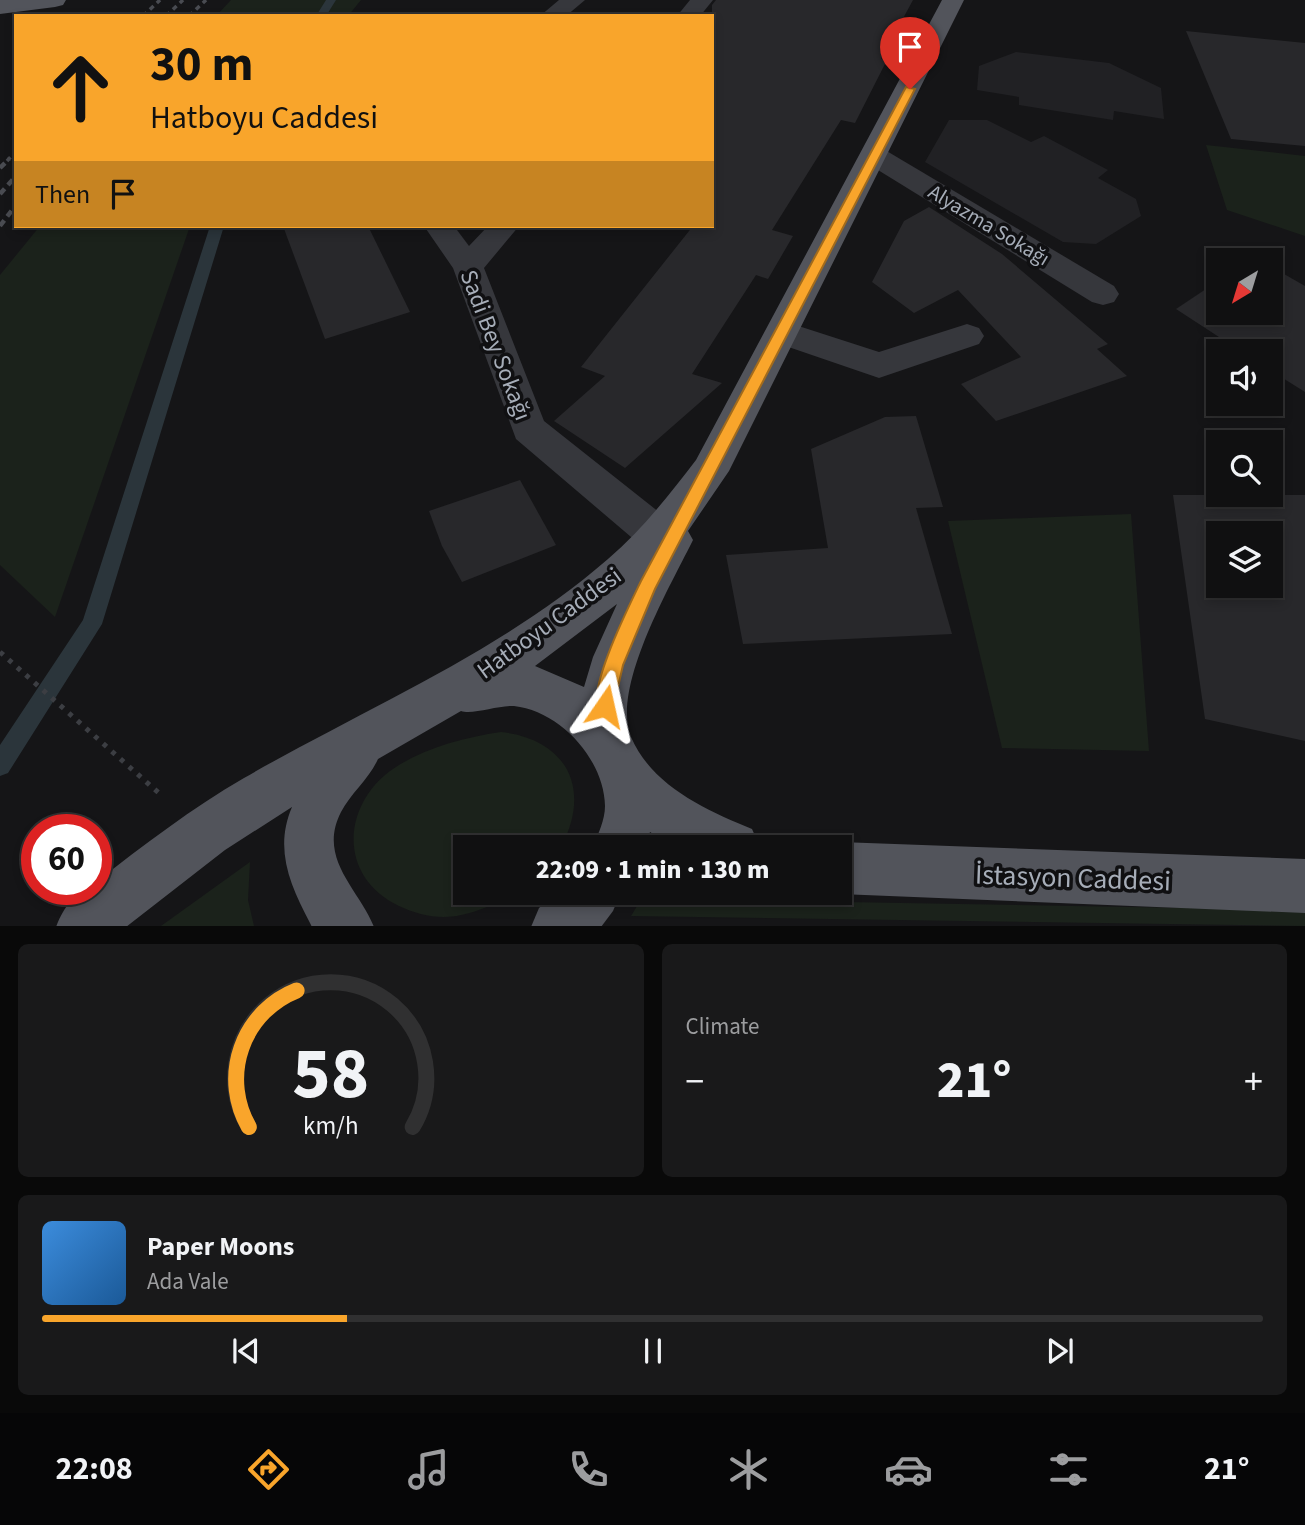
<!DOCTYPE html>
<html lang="en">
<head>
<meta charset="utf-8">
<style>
	:root { --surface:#101011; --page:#19191a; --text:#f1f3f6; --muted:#9c9d9f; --line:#303031; --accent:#f9a52b }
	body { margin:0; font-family:"Source Sans 3",sans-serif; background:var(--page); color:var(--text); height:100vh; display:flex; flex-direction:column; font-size:26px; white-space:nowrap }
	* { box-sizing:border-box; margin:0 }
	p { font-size:23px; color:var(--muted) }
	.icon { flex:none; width:38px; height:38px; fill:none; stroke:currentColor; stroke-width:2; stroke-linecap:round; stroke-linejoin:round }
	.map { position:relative; height:926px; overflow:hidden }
	.sheet { display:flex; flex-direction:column; gap:18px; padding:18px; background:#090909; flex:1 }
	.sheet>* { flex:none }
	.top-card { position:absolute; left:14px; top:14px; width:700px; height:214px; border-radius:0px; box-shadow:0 4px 10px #0003,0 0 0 2px var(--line); background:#f9a52b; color:#111; overflow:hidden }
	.needle { width:46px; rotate:218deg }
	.controls { position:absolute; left:1206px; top:248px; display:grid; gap:14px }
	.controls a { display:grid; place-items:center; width:77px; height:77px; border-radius:0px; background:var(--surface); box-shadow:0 4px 10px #0003,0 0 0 2px var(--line); font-size:35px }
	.speed { position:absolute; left:21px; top:814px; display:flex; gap:14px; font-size:35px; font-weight:700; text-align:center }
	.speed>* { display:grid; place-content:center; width:91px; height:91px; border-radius:50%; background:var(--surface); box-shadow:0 4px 10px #0003,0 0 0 2px var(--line); line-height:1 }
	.speed .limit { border:10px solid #d22; background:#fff; color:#111 }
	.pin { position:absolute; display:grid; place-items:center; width:60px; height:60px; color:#fff; margin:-72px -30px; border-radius:50% 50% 50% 0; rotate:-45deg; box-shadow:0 0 7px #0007 }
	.pin .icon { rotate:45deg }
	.me { position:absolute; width:77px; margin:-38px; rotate:11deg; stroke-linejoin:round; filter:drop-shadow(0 0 5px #0008) }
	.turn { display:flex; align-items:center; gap:24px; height:147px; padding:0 21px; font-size:32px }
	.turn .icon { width:91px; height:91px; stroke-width:2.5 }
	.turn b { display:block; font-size:49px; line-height:60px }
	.then { display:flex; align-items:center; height:66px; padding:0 21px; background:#0003; gap:14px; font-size:26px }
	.big { font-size:52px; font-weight:800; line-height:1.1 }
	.sheet .card { flex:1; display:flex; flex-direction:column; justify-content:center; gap:10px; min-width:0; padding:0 24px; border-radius:10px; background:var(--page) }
	.sheet .dial { align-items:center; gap:0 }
	.dial svg { height:182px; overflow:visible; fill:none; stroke:var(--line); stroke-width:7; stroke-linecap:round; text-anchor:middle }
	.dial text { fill:var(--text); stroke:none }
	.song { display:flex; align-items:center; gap:21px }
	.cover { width:84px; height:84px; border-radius:10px; background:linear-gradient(135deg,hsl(210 70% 55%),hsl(210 70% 35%)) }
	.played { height:7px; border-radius:4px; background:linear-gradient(90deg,var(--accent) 25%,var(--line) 25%) }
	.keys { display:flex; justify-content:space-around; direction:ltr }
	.heat { display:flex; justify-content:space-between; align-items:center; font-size:38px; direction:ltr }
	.sheet .tiles { flex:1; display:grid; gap:18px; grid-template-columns:1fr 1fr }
	.card:last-child { grid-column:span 2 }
	.trip { position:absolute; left:453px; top:835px; width:399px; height:70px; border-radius:0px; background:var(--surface); box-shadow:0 4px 10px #0003,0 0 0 2px var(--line); font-weight:800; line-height:70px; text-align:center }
	.menu { display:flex; height:112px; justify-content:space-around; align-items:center; background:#060607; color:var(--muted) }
	.menu .icon { width:49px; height:49px }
	.menu .selected { color:var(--accent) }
	.menu b { font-size:32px; color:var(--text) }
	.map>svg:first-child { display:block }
	.built { fill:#212124 }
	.green { fill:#1b221b }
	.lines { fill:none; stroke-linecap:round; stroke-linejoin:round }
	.stream { fill:#2b353b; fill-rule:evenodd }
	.building { fill:#28282b; fill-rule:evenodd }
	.path { stroke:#3c3e43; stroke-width:5; stroke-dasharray:4.5 7; stroke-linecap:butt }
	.minor { fill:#36373c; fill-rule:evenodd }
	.primary { fill:#52545b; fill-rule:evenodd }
	.rail-far1 { stroke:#494b51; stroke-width:3.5; stroke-dasharray:5 4.5; stroke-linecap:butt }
	.rail { stroke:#494b51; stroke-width:4.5; stroke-dasharray:7 5; stroke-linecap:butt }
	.route { fill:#f9a52b; stroke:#a26b1c; stroke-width:2 }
	.labels { text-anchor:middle; stroke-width:7; stroke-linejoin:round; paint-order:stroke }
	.far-street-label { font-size:21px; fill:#a6adb8; stroke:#101012 }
	.street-label { font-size:24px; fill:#a6adb8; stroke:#101012 }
	.near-street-label { font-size:28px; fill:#a6adb8; stroke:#101012 }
</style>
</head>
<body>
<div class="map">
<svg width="1305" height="927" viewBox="0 0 1305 927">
	<rect width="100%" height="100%" fill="#151517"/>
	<!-- built -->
	<g class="built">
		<polygon points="1016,52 1109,63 1161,88 1164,119 1114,111 1113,120 1019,105 1019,97 977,90 979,66"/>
		<polygon points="949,120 987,120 1031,142 1044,136 1108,170 1098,178 1136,199 1141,216 1096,244 1063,242 925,162"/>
	</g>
	<!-- green -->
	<g class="green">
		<polygon points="231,0 361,0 348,16 216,16"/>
		<polygon points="1206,145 1305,156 1305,236 1227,210"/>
		<polygon points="40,226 190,226 55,617 0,565 0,275"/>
		<polygon points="1131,514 1149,751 1002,748 948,521"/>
		<path d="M501,732C567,739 592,789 561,847H466V892L516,893C498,902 481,911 461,915C440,920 418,915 399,906C335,876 342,799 399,765C429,747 466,737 501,732Z"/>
		<polygon points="250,862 248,900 254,926 161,926"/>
		<polygon points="756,892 786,901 1305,910 1305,926 631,916 645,893"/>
	</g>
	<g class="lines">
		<!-- stream -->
		<g class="stream">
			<polygon points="326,0 336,0 326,16 316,16"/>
			<polygon points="210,226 224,226 102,624 8,773 0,776 0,745 83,620"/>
		</g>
	</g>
	<!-- building -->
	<g class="building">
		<polygon points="716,0 913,0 881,59 887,60 855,123 841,120 772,230 793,236 768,279 756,275 692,374 722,383 625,468 554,421 605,376 581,367 693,226 712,226 712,5"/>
		<polygon points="1186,31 1305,43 1305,146 1231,139"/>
		<polygon points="929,207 1002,254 1108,344 1097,349 1127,376 996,421 961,384 1021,357 958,290 914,313 872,282 904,221"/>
		<polygon points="283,226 368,226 410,312 325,339"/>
		<polygon points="1270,266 1305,286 1305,392 1270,370 1270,352 1242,352 1176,309 1218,281 1218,313 1270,313"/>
		<polygon points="916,416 943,507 916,508 952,634 743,644 726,555 828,548 811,449 885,417"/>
		<polygon points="520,480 556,545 462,582 442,546 429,511"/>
		<path d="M1173,495H1305V741L1205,719ZM1218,534H1270V586H1218Z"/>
	</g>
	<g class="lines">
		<!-- path -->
		<polyline class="path" points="0,652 161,795"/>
		<!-- minor -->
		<g class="minor">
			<polygon points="559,0 585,0 566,16 540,16"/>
			<polygon points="690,0 713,0 700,16 677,16"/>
			<polygon points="875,148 885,150 1114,286 1119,294 1114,302 1103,305 1092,302 865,162 861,156 865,150"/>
			<polygon points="424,226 454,226 469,246 488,226 519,226 484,268 544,421 674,524 680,536 674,548 659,553 644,548 516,439 453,268"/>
			<polygon points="783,321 879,352 967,324 979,328 984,336 979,344 879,378 771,341 766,333 771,325"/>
		</g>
		<!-- primary -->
		<g class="primary">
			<polygon points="0,0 66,0 63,5 55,7 0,14"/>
			<path d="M942,0H964L729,471L688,531L693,540C671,585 611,687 631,737C652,786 706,810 752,829L760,847H673L650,832L645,847H593C598,834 605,820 605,806C604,759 560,711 514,706C498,705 473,715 461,711L378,759C369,779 351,793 341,812C317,859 359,889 374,927H312L310,923C290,885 274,849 292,807L225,850L126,927H56C63,909 75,889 96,889V882C144,845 192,808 244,778C367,707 500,653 608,559C642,530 669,495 696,460ZM617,604L593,657L584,687L535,666Z"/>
			<polygon points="840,842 1305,859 1305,913 840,894 835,892 840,892 840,847 827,847"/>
			<polygon points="559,892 621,892 613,911 601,927 531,927 539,908"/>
		</g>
		<!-- rail-far1 -->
		<g class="rail-far1">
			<polyline points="143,16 160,0"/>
			<polyline points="166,16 183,0"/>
			<polyline points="189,16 206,0"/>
			<polyline points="7,161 16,151"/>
		</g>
		<!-- rail -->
		<g class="rail">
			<polyline points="0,168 9,159"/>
			<polyline points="0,194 16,176"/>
			<polyline points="0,226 16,205"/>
		</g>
	</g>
	<!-- route -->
	<path class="route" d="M906,87L915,89L655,589L623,665L612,713L605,716L598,713C587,689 629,606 641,581Z"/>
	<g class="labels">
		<!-- far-street labels -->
		<g class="far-street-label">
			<text transform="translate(989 225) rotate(31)" y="7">Alyazma Sokağı</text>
		</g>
		<!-- street labels -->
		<g class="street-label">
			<text transform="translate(496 345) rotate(69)" y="8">Sadi Bey Sokağı</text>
			<text transform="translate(549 623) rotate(-36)" y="8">Hatboyu Caddesi</text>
		</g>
		<!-- near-street labels -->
		<g class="near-street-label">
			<text transform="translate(1073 877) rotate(2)" y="10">İstasyon Caddesi</text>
		</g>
	</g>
</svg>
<div class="controls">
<a><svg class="needle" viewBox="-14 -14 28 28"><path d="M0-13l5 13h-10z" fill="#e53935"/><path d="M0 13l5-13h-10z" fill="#9c9d9f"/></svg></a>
<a><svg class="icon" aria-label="sound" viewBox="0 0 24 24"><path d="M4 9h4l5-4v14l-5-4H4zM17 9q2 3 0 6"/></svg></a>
<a><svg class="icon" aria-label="search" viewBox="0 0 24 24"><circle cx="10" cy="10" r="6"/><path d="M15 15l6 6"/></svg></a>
<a><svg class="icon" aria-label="layers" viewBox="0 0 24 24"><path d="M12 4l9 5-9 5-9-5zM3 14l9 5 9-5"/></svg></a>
</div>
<div class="speed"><div class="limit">60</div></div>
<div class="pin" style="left:910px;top:89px;background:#d93025"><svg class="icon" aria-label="arrive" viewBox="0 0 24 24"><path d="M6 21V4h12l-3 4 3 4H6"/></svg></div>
<svg class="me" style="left:605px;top:706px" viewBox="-20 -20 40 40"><path d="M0-17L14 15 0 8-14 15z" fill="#f9a52b" stroke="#fff" stroke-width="4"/></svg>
<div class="trip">22:09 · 1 min · 130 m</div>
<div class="top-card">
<div class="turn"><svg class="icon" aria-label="ahead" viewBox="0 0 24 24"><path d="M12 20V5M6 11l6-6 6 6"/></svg><div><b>30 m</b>Hatboyu Caddesi</div></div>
<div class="then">Then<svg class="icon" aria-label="arrive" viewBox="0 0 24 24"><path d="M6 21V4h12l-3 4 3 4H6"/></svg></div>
</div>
</div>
<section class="sheet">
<div class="tiles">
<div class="card dial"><svg viewBox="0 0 100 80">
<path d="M14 69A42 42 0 1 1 86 69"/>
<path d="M14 69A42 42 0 0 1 35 9" stroke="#f9a52b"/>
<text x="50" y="56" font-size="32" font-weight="700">58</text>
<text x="50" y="72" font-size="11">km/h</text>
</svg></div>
<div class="card"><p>Climate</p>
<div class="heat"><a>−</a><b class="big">21°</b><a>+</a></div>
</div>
<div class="card">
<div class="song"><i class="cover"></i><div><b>Paper Moons</b><p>Ada Vale</p></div></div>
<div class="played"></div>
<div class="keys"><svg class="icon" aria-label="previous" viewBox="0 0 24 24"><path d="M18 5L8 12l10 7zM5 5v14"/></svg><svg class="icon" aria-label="pause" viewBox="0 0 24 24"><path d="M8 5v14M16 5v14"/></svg><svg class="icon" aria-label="next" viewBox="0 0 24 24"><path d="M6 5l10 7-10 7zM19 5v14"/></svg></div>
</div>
</div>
</section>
<nav class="menu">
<b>22:08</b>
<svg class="icon selected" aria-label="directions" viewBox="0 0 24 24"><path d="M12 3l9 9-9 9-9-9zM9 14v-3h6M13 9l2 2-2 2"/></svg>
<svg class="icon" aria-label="music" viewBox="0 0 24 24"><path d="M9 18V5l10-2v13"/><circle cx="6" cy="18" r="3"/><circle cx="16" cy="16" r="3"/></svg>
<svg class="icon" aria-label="phone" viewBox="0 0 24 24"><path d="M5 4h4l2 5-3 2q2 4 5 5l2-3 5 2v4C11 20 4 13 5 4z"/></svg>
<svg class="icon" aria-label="climate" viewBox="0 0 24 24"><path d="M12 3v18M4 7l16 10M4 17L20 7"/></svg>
<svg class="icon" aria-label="car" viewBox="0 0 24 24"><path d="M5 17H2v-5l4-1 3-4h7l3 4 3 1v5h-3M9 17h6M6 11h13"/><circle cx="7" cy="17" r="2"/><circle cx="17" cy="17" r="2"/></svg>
<svg class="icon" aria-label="filters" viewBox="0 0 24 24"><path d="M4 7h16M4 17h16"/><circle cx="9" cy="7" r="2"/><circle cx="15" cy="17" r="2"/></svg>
<b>21°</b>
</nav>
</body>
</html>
